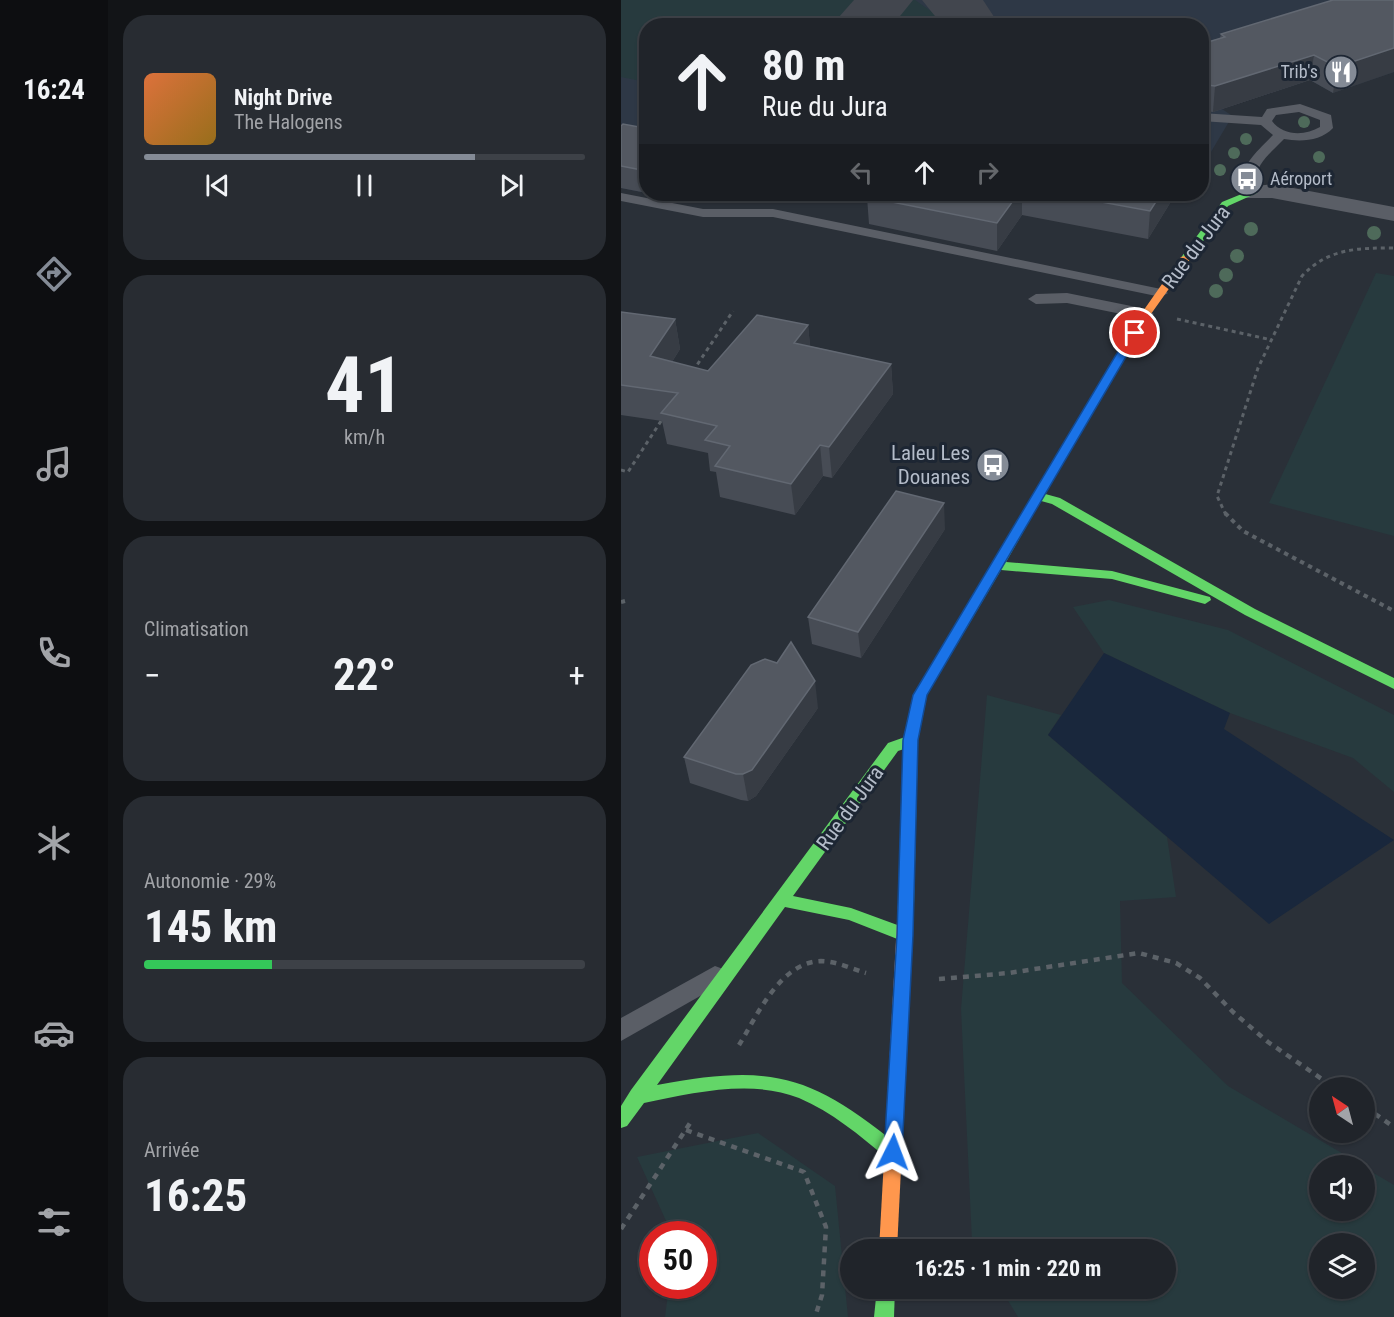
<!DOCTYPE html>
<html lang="fr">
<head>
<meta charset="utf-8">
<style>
	:root { --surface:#20242a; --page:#282c32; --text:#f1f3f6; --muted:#a2a4a8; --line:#3d4147; --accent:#848b96 }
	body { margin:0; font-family:"Roboto Condensed",sans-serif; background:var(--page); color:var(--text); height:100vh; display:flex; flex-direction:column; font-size:22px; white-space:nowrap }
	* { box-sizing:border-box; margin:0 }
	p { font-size:20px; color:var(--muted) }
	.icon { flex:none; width:33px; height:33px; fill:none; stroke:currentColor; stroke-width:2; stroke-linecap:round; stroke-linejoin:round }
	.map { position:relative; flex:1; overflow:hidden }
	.sheet { display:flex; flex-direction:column; gap:15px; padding:15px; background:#121417; width:513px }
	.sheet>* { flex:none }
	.hud { position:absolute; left:18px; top:18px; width:570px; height:183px; border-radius:24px; box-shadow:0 2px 4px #0004,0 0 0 2px var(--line); background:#20242a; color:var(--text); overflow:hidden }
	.needle { width:39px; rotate:324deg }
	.buttons { position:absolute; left:688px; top:1077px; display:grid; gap:12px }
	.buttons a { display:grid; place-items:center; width:66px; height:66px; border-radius:50%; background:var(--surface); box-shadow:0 2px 4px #0004,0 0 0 2px var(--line); font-size:30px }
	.speed { position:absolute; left:18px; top:1221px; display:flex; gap:12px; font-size:30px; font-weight:700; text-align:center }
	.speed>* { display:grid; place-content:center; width:78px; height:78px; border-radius:50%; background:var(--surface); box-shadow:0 2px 4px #0004,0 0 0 2px var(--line); line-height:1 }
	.speed .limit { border:9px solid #d22; background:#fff; color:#111 }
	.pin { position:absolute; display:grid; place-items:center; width:51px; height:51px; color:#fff; margin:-26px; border:3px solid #fff; border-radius:50%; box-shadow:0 2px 6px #0007 }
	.me { position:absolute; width:66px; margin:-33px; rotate:3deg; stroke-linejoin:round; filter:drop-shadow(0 0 4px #0008) }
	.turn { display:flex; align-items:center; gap:21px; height:126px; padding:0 24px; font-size:27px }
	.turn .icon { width:78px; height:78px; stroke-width:2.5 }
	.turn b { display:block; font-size:42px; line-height:51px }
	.lanes { display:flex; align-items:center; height:57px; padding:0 24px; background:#0003; justify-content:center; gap:30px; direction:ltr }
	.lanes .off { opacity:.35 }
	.big { font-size:45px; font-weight:700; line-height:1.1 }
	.sheet .widget { flex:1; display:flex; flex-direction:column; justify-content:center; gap:9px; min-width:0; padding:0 21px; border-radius:24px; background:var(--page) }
	.sheet .dial { align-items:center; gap:0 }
	.dial b { font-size:78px; line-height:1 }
	.song { display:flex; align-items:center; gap:18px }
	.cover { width:72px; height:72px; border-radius:9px; background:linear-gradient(135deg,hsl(20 70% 55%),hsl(40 70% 35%)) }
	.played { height:6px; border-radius:3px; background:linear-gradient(90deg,var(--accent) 75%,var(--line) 75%) }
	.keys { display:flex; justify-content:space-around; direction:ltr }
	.heat { display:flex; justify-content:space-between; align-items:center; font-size:33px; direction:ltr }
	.charge { height:9px; border-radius:4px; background:linear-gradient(90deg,#34c759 29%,var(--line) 0) }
	.trip { position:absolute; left:219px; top:1239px; width:336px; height:60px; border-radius:30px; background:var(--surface); box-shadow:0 2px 4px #0004,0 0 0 2px var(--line); font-weight:700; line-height:60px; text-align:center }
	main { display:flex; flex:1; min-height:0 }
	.dock { display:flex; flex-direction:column; width:108px; justify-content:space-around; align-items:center; background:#0d0e11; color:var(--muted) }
	.dock .icon { width:42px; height:42px }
	.dock .selected { color:var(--accent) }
	.dock b { font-size:27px; color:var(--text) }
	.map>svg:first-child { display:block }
	.airport { fill:#2e3846 }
	.green { fill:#273a3e; fill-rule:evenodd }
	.water { fill:#19273c }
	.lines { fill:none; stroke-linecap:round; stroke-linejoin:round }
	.taxiway { fill:#42464e; fill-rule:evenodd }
	.path-far2 { stroke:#5c6268; stroke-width:3; stroke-dasharray:4 4; stroke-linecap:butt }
	.path-far1 { stroke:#5c6268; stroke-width:4; stroke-dasharray:4.5 4.5; stroke-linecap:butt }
	.path { stroke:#5c6268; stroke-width:4.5; stroke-dasharray:6 6; stroke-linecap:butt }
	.lane { fill:#5a5e66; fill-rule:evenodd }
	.street { fill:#5a5e66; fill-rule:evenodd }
	.fast { fill:#63d668; fill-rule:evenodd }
	.slow { fill:#ff974d; fill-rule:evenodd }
	.tree { fill:#4e6a5a }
	.wall { fill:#474c55 }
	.shaded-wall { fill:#373c44 }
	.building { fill:#535861; stroke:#626872; stroke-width:1.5 }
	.route { fill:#1a73e8; stroke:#114b97; stroke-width:1.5 }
	.labels { text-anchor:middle; stroke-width:6; stroke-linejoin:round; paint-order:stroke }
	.far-poi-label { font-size:18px; fill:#b4bcc9; stroke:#1d2633; text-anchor:end }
	.street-label { font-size:21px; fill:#b4bcc9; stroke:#1d2633 }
	.poi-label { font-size:21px; fill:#b4bcc9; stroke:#1d2633; text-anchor:end }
</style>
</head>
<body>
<main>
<nav class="dock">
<b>16:24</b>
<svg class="icon selected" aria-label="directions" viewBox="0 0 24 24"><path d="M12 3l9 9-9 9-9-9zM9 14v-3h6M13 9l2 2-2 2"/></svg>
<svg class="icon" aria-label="music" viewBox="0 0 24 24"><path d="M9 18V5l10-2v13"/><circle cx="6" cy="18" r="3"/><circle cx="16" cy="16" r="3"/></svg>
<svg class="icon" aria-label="phone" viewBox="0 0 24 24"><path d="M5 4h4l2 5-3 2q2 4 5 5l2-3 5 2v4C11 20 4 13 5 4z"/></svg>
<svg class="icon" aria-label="climate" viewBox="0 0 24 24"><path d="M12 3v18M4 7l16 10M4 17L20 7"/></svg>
<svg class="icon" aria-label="car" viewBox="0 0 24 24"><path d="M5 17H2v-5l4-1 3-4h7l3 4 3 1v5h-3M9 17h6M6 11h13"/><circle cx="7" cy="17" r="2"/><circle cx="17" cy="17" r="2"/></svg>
<svg class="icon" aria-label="filters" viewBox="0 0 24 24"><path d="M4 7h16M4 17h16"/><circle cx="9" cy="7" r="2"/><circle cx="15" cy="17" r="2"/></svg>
</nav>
<section class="sheet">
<div class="widget">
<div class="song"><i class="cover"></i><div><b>Night Drive</b><p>The Halogens</p></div></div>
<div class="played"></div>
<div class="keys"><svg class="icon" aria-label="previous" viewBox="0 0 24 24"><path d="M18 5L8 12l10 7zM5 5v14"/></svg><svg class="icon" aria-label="pause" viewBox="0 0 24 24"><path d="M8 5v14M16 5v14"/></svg><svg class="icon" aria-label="next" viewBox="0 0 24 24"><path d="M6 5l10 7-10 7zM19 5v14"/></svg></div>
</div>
<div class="widget dial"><b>41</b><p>km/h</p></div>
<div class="widget"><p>Climatisation</p>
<div class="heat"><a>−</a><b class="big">22°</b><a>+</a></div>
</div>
<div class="widget"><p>Autonomie · 29%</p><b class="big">145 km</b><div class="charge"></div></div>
<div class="widget"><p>Arrivée</p><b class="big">16:25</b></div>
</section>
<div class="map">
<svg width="773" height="1317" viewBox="0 0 773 1317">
	<rect width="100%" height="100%" fill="#2a3038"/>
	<!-- airport -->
	<polygon class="airport" points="0,0 773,0 773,72 712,93 689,80 601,109 610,115 609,120 581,167 580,26 26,26 25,193 0,188"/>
	<!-- green -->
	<g class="green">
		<polygon points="0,0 294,0 330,25 26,26 25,82 0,77"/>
		<polygon points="755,273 773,276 773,536 648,503"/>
		<polygon points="488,600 607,630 773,715 773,792 732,758 609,713 483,653 452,607"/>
		<path d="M366,695L440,715L427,735L546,837L555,897L499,901L501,983L607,1086L741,1165L699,1166V1210H744V1168L773,1185V1317H397L380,1289L544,1288V1250H356L351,1241L340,1009ZM699,1244H744V1288H699Z"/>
		<polygon points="137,1133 214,1186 227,1317 44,1317 48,1286 82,1286 82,1234 51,1234 16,1157"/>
	</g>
	<!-- water -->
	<polygon class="water" points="483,653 609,713 603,729 773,840 648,924 427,735"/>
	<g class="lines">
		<!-- taxiway -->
		<g class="taxiway">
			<polygon points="233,0 292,0 271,26 210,26"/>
			<polygon points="301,0 362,0 379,26 322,26"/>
		</g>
		<!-- path-far2 -->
		<g class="path-far2">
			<polyline points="556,319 651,340"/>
			<polyline points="72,371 112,311"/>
			<polyline points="0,470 7,472 42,418"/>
			<path d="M605,515L596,496L637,368L681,276C707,248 737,248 773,248"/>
		</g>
		<!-- path-far1 -->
		<g class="path-far1">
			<polyline points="604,513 622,531 773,611"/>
			<polyline points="0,602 4,601"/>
		</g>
		<!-- path -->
		<g class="path">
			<polyline points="318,979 388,973 518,953 555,963 579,978 612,1012 647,1042 714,1088"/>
			<path d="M118,1045C136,1016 159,962 200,961C215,961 231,969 245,973"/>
			<polyline points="744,1107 773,1127"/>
			<polyline points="65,1130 183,1172 205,1227 201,1295 194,1317"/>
			<polyline points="0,1229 69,1123"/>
		</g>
		<!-- lane -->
		<g class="lane">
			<path d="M679,104L710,115L712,128C700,141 680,142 663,139C648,155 627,169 638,193L631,197L626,196C611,171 636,152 652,135L640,125L580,121V113L641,117L646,109ZM678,112L699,120V127C684,136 662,136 651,121L655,115Z"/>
			<polygon points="0,193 82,209 152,209 540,289 547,293 540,297 152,217 82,217 0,201"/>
			<polygon points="446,293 525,309 533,314 525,319 446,303 415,304 407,299 415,294"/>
			<polygon points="94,966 102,969 106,976 102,983 0,1041 0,1018"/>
		</g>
		<!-- street -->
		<polygon class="street" points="651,184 773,207 773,221 651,198 623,198 619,193 623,188"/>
		<!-- fast -->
		<g class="fast">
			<polygon points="628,191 636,193 607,206 568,261 560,261 559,259 601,202"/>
			<polygon points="417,492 439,498 634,609 773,678 773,689 624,615 431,504 413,499 411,496 413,493"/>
			<path d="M403,516L409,520L385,562L491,571L589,597L590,600L584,604L491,579L380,570L306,695L297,740L293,904L291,909L285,910L279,909L277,904L283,749L277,751L172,896L230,908L290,930L292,935L290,940L284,942L228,920L164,907L36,1085C150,1064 188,1073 278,1146L281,1152L278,1158L272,1160L266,1158C238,1135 211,1112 178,1098C130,1079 72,1093 23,1103L6,1126L0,1128V1106L10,1090L267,743L284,737L292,695L397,520Z"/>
			<polygon points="256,1288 274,1288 273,1317 253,1317"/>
		</g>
		<!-- slow -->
		<g class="slow">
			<polygon points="564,256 569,259 530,314 409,520 403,524 399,523 397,520 520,314 560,257"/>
			<polygon points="285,898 291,899 293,904 276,1250 258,1250 277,904 279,899"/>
		</g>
	</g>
	<!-- trees -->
	<g class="tree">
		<circle cx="683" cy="122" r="6"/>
		<circle cx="625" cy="139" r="6"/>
		<circle cx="613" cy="153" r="6"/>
		<circle cx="698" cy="157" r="6"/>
		<circle cx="599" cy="170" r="6"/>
		<circle cx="630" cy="229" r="7"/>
		<circle cx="753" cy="233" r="7"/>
		<circle cx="616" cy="256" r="7"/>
		<circle cx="605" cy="275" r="7"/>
		<circle cx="595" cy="291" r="7"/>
	</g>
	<!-- wall -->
	<g class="wall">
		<polygon points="773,0 712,93 689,80 592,112 583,111 580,109 580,44 599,38 600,34"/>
		<polygon points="26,120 26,193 0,188 0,126 18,127"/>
		<polygon points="27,194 88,194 82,199 70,197 65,202"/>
		<polygon points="249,194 554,194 554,195 527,239 401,215 376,251 248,224 246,197"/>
		<polygon points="0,312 54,319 59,349 51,362 87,371 187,325 189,346 270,364 272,394 211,478 202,476 174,515 99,497 95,472 89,471 87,453 46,444 41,421 0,415"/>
		<polygon points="324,529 240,658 191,644 187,617"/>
		<polygon points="197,708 135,796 127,801 120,800 69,783 63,757"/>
	</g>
	<!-- shaded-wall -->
	<g class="shaded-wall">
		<polygon points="773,48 773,72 712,93 716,67"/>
		<polygon points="693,55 689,80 592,112 594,86"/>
		<polygon points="64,194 70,194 70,197 65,202"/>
		<polygon points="81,194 88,194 82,199"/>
		<polygon points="397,194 401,194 401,215 376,251 376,223"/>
		<polygon points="540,194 554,194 554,195 527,239 529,211"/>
		<polygon points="54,319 59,349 35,387 29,356"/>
		<polygon points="187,325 190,355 173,343"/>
		<polygon points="270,364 272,394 211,478 208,447"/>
		<polygon points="199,445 202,476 174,515 170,484"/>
		<polygon points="323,503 324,529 240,658 237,632"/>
		<polygon points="194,681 197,708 135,796 127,801 122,774"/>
	</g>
	<!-- building -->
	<g class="building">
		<polygon points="712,0 773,0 773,48 716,67 693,55 594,86 586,85 580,82 580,58 585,56 580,54 580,44 604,37 600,34"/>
		<polygon points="26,120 26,171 0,166 0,126 2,124 18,127"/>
		<polygon points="249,194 397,194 376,223 246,197"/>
		<polygon points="437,194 540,194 529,211"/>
		<polygon points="0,312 54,319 29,356 87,371 136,315 187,325 173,343 270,364 208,447 199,445 170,484 94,466 109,446 84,440 96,426 40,413 57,393 0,385"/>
		<polygon points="275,491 323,503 237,632 187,617"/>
		<polygon points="170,642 194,681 131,770 122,774 115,774 63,757 130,665 144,659 156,663"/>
	</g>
	<!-- route -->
	<polygon class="route" points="514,330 519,333 306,695 297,740 292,935 281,1152 278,1158 272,1160 266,1158 263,1152 276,935 282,740 292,695 508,333"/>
	<!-- icons -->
	<defs>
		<g id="restaurant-disc" transform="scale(1.725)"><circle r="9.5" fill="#848b96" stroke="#1d2633"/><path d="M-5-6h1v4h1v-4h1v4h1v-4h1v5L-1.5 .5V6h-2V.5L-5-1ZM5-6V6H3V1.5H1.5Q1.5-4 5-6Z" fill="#fff"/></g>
		<g id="bus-disc" transform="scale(1.725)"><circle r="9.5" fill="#848b96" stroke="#1d2633"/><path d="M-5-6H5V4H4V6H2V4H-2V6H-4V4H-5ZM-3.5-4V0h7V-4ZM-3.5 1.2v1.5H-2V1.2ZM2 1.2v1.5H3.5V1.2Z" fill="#fff"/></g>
	</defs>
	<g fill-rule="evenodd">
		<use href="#restaurant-disc" x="720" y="72"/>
		<use href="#bus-disc" x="626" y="179"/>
		<use href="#bus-disc" x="372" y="465"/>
	</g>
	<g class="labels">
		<!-- far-poi labels -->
		<g class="far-poi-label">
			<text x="697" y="78">Trib's</text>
			<text x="649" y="185" text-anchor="start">Aéroport</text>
		</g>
		<!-- street labels -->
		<g class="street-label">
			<text transform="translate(575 247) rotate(-53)" y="7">Rue du Jura</text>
			<text transform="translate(229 808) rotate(-54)" y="7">Rue du Jura</text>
		</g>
		<!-- poi labels -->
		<g class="poi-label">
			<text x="349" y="460">Laleu Les<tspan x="349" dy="24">Douanes</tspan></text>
		</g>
	</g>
</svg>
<div class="buttons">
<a><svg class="needle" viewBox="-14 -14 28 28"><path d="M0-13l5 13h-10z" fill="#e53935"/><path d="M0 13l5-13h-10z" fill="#a2a4a8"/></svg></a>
<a><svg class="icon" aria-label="sound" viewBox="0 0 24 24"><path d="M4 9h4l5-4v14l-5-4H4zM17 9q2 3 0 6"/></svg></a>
<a><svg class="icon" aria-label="layers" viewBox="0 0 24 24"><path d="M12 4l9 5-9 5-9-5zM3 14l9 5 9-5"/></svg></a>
</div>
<div class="speed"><div class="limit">50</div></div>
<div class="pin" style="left:514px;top:333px;background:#d93025"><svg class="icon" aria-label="arrive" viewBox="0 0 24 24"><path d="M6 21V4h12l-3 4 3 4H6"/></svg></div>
<svg class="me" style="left:272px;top:1152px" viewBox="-20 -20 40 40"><path d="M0-17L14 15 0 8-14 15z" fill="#1a73e8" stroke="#fff" stroke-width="4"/></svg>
<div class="trip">16:25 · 1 min · 220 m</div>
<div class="hud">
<div class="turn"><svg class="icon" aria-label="ahead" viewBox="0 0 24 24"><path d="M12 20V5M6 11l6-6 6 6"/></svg><div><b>80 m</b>Rue du Jura</div></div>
<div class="lanes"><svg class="icon off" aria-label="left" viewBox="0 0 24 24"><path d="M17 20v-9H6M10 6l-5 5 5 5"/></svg><svg class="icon" aria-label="ahead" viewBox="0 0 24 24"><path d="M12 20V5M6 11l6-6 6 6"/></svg><svg class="icon off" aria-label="right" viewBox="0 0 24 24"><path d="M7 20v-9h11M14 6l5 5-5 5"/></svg></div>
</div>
</div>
</main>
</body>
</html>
